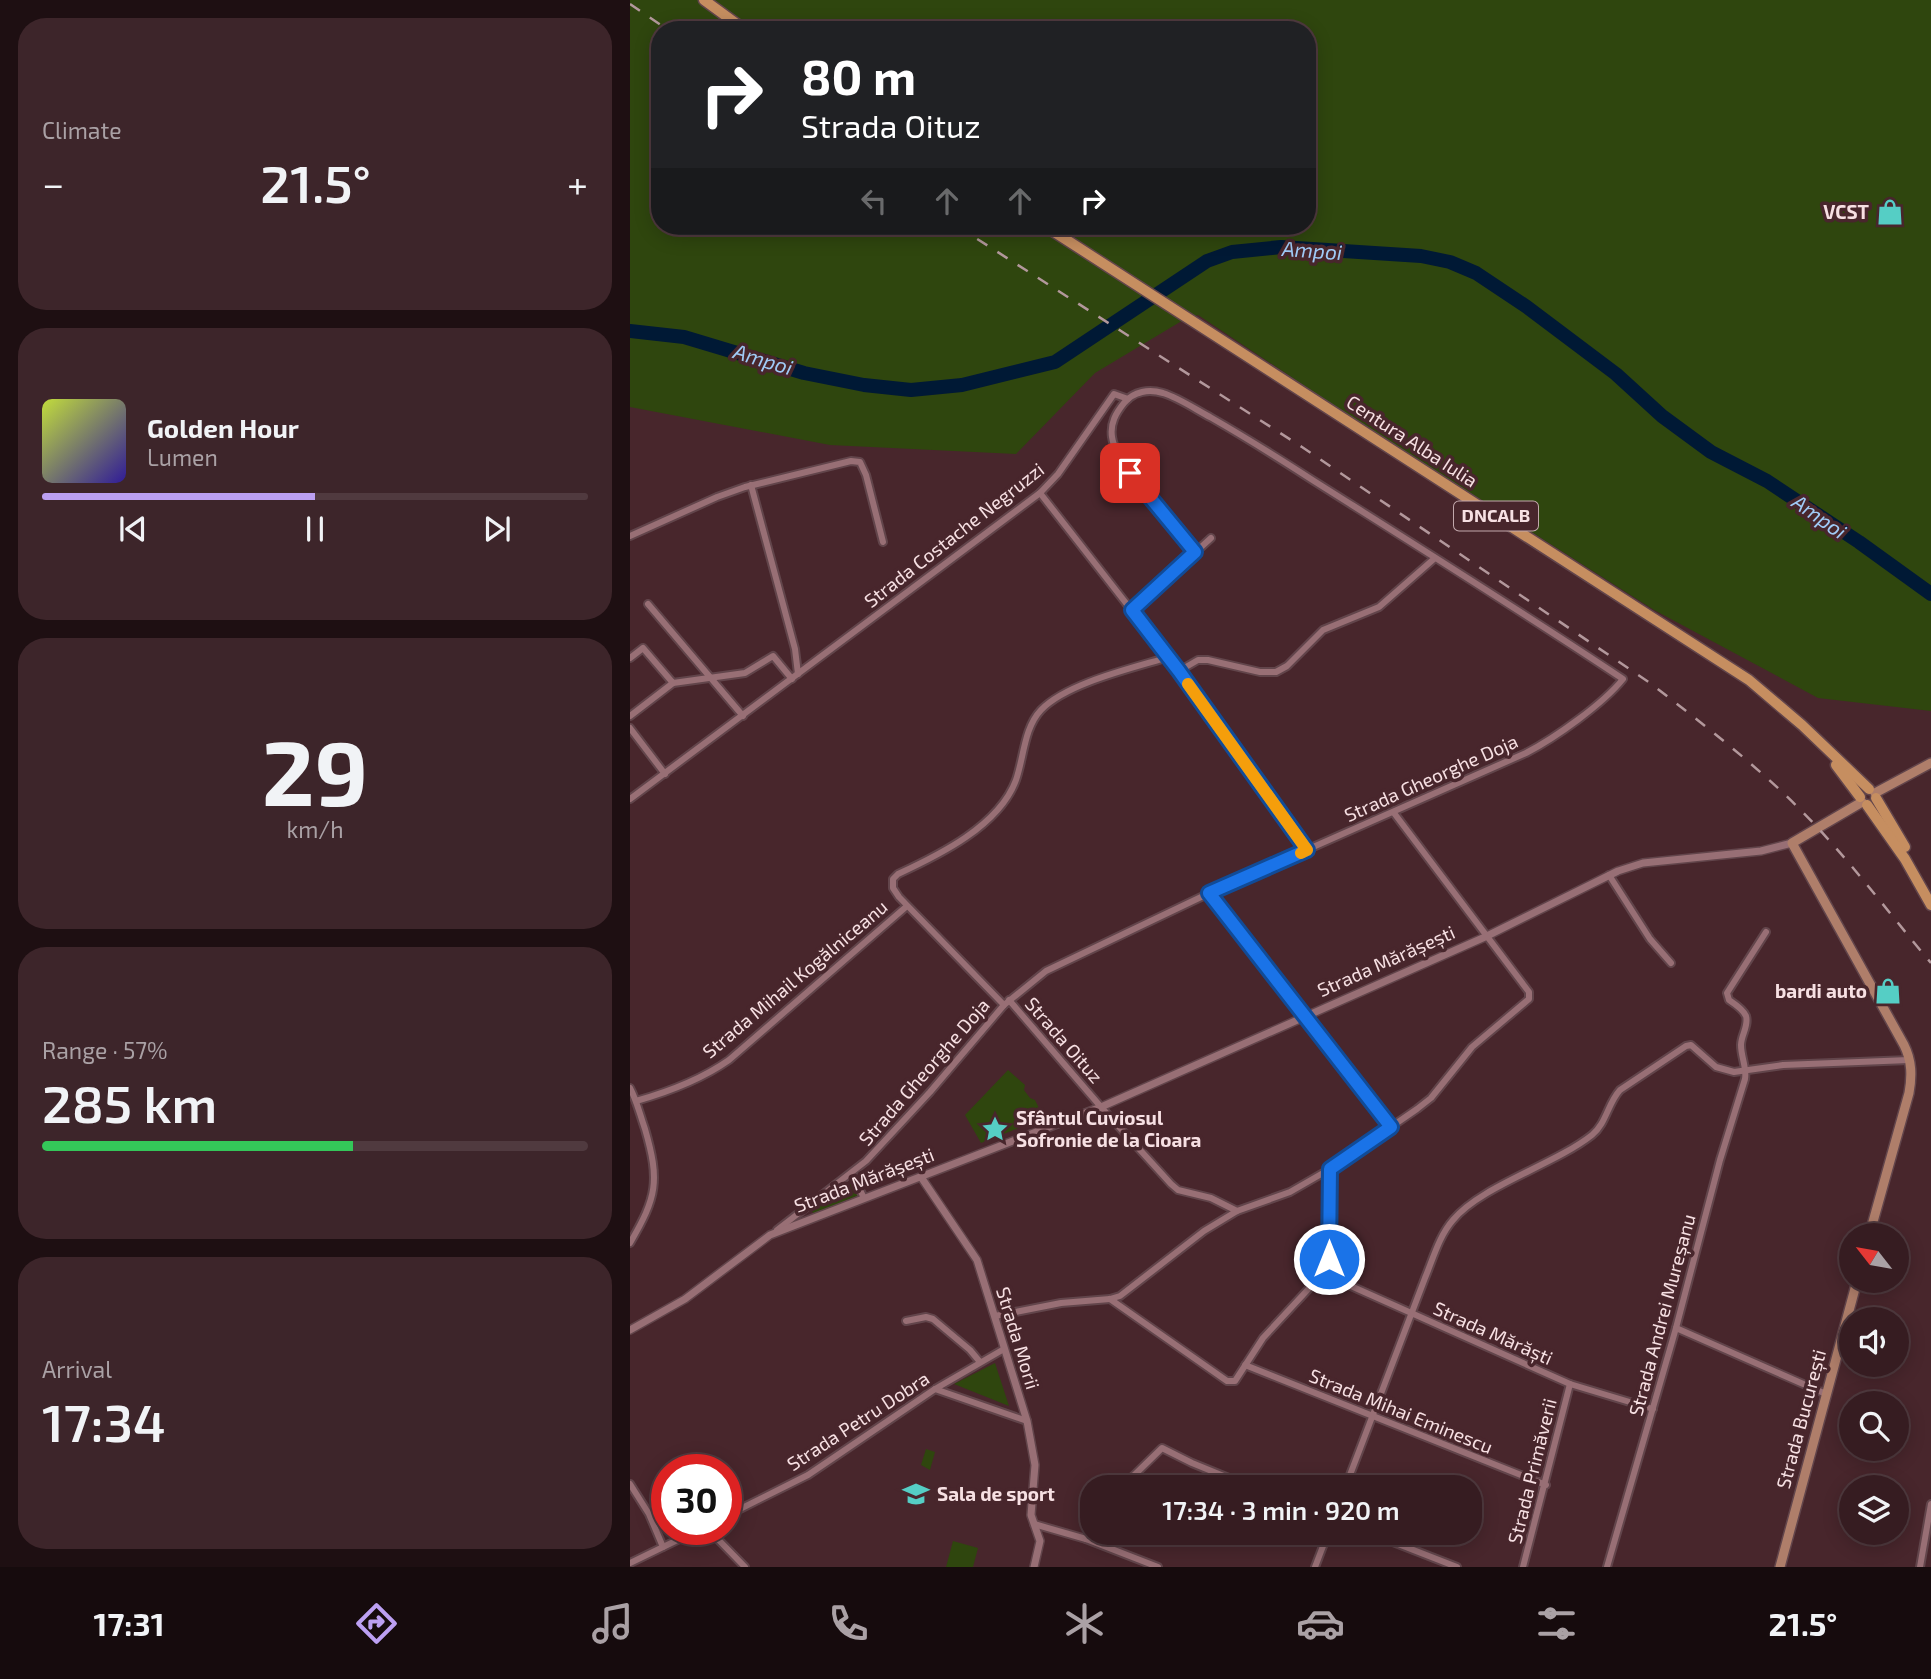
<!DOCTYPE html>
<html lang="en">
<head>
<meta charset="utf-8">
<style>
	:root { --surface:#361c21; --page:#3d252a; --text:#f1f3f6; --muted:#aaa1a5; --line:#503a3f; --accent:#bca0f2 }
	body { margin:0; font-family:"Exo 2",sans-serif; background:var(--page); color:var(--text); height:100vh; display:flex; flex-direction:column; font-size:26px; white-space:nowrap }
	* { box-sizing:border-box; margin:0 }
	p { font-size:23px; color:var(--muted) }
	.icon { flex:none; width:38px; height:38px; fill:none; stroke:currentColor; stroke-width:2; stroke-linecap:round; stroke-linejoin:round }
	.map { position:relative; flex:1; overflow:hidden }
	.details { display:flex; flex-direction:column; gap:18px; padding:18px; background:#1e0f12; width:630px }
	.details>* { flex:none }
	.hud { position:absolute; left:21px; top:21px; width:665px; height:214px; border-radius:28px; box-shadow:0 4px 18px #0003,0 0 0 2px var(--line); background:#202124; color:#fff; overflow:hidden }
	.needle { width:46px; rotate:301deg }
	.buttons { position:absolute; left:1209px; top:1223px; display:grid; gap:14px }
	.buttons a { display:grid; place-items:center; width:70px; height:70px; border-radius:50%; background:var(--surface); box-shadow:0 4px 18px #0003,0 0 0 2px var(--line); font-size:35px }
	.speed { position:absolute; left:21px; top:1454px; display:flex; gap:14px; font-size:35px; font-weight:700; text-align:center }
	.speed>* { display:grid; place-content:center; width:91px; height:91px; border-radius:50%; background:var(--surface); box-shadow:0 4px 18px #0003,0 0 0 2px var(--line); line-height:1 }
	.speed .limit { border:10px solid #d22; background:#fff; color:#111 }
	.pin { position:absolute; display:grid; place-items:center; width:60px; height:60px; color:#fff; margin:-30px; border-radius:14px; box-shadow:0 4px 10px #0006 }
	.me { position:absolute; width:77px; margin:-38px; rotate:0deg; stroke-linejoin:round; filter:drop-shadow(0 0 5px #0008) }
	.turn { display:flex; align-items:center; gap:24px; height:147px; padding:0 35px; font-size:32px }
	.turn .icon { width:91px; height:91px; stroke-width:2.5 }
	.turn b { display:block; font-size:49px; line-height:60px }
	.lanes { display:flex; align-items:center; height:66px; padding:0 35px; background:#0003; justify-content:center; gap:35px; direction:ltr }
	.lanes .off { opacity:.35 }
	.big { font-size:52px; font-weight:600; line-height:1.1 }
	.details .card { flex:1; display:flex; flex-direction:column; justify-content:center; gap:10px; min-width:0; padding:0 24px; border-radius:28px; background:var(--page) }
	.details .dial { align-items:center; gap:0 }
	.dial b { font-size:91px; line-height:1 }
	.song { display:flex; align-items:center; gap:21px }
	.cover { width:84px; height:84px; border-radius:10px; background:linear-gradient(135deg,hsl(70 70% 55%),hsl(250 70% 35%)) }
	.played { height:7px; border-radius:4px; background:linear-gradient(90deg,var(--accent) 50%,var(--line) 50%) }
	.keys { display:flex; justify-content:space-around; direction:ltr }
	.heat { display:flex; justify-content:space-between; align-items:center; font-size:38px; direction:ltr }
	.charge { height:10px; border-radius:5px; background:linear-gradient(90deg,#34c759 57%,var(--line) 0) }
	.trip { position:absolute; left:450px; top:1475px; width:402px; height:70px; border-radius:28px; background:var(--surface); box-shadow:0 4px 18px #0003,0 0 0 2px var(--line); font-weight:600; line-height:70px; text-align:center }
	.dock { display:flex; height:112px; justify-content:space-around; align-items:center; background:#160b0d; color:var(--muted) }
	.dock .icon { width:49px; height:49px }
	.dock .on { color:var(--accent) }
	.dock b { font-size:32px; color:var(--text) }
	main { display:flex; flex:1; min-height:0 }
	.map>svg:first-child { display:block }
	.green { fill:#2f460e; fill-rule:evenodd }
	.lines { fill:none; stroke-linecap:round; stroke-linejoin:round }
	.river { stroke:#001935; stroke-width:14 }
	.minor-casing { stroke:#62454b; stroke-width:10 }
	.tertiary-casing { stroke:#62454b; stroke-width:10 }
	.secondary-casing { stroke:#62454b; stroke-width:12 }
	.primary-casing { stroke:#62454b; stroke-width:13 }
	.minor { stroke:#986f75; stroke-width:6 }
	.tertiary { stroke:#986f75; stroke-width:7 }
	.secondary { stroke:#af7e6a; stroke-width:9 }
	.primary { stroke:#c68e60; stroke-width:10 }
	.rail { stroke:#b3989c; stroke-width:2.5; stroke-dasharray:12 12; stroke-linecap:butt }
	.route-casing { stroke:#114b97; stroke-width:18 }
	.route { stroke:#1a73e8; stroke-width:12 }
	.slow { stroke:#f59e0b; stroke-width:12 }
	.labels { text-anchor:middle; stroke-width:7; stroke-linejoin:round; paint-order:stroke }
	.shield { fill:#48262c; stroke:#c2a8ac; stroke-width:2 }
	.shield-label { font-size:18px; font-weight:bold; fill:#f7e0e3 }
	.poi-label { font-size:19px; font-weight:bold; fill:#f7e0e3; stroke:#48262c; text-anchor:end }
	.street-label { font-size:19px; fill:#f7e0e3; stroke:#48262c }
	.water-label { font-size:21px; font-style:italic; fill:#a0cbf6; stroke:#48262c }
</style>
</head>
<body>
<main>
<section class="details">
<div class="card"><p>Climate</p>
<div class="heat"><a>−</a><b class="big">21.5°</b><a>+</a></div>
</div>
<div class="card">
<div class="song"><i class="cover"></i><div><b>Golden Hour</b><p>Lumen</p></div></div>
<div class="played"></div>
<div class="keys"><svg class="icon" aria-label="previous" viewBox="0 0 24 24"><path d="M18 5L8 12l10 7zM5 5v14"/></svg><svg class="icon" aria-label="pause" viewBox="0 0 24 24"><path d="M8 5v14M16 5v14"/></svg><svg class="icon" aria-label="next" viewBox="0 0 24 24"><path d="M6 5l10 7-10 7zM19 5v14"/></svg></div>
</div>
<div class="card dial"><b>29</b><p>km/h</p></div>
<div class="card"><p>Range · 57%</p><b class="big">285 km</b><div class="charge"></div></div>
<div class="card"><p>Arrival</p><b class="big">17:34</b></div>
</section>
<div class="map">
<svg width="1301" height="1567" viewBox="0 0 1301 1567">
	<rect width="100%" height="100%" fill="#48262c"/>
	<!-- green -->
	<g class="green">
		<path d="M0,0H1301V711L1188,698L1024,610L738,428L568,315L550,322L465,373L386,454L200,445L0,407ZM30,30H677V226H30Z"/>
		<polygon points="378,1070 395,1085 394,1090 400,1098 405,1100 414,1118 351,1143 335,1115"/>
		<polygon points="222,1183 229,1195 184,1214 182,1211"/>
		<polygon points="365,1363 379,1406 324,1384"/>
		<polygon points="296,1449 305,1452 300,1470 291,1465"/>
		<polygon points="323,1541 348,1548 343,1567 316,1567"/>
	</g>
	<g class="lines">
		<!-- river -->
		<polyline class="river" points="0,331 54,337 174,373 234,385 281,390 332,385 425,362 577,261 602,252 651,247 791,256 820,262 846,273 897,307 986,374 1032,416 1081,452 1137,481 1229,542 1301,594"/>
		<!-- minor casing -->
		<g class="minor-casing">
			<g id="minor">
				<polyline points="121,485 165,649 168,674"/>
				<polyline points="410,493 549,671 677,850"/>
				<polyline points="0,536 87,497 115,487 221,461 230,462 236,475 253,542"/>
				<polyline points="18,604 113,716"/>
				<polyline points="502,610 581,538"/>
				<polyline points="0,658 13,648 43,683 115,673 143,656 162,679"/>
				<polyline points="549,671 568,660 578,660 630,672 646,672 657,666 693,630 749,607 805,558"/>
				<polyline points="0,716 43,683"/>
				<polyline points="0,728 35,774"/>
				<polyline points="0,799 410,493 428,474 484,394 498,399"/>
				<polyline points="979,875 1020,939 1041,963"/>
				<polyline points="579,893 761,1127"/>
				<polyline points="379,1000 471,1107 541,1184 548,1190 581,1198 607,1211"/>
				<path d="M374,1005L269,897L263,888V879L268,874C309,855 369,826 386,780C394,757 394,728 411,710C437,683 503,668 539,657"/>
				<path d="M0,1088C7,1101 10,1115 15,1129C30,1181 27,1197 0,1243"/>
				<path d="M6,1101C38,1092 72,1079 99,1060L277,906"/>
				<polyline points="222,1174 234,1198"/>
				<path d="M147,1230L236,1161L300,1092L374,1005L416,971L590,888L896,753C925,738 973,704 993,679C891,611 787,546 684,481C650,459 615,437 580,417C565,409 549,398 533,393C519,389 504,391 494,403C486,413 480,423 482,437C486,467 544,526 565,552"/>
				<polyline points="694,1274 940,1384 1023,1409"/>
				<polyline points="480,1299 597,1381 605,1381 633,1338 697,1269 700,1169"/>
				<polyline points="365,1316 431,1303 480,1299 490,1296 574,1231 607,1211 660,1192 700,1169 787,1109 801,1098 842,1047 899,999 899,992 764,813"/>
				<polyline points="276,1321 296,1317 303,1319 340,1350 350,1362"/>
				<polyline points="1046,1328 1196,1394"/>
				<polyline points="615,1365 916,1485"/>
				<polyline points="305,1389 397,1421"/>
				<polyline points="0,1484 19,1514 33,1547"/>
				<polyline points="491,1488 532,1448 562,1463 623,1488"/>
				<path d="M715,1488L795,1278C803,1259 809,1236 823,1220C851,1186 924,1165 962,1135C976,1124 978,1103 990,1090L1056,1046L1061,1045L1086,1067L1104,1072L1153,1065L1279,1060"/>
				<polyline points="96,1516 178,1475 305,1389 374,1349"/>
				<polyline points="404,1524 456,1539 528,1567"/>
				<polyline points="79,1530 115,1567"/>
				<polyline points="740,1533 827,1567"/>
				<polyline points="456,1539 462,1529"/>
				<polyline points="0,1563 68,1530"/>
				<polyline points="685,1567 698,1533"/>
				<polyline points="893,1567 940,1384"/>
				<path d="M977,1567L1046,1328L1090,1160L1115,1079C1117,1068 1111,1057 1111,1045C1111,1035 1119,1026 1116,1016C1113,1009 1105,1004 1099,1000L1097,993L1136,932"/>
				<polyline points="1290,1567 1301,1504"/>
			</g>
		</g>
		<!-- tertiary casing -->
		<g class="tertiary-casing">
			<g id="tertiary">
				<polyline points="291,1177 347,1260 397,1421 405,1465 401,1515 410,1541 404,1567"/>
				<polyline points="0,1330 55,1299 140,1235 471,1107 855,937 988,871 1013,863 1131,851 1162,843"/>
			</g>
		</g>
		<!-- secondary casing -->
		<g class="secondary-casing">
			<g id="secondary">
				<polyline points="1245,793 1301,763"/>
				<path d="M1232,802L1162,843L1274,1045C1282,1061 1282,1076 1279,1093L1239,1236"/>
				<polyline points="1150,1567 1227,1281"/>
			</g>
		</g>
		<!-- primary casing -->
		<g class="primary-casing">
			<g id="primary">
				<polyline points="74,0 115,30"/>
				<polyline points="415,226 1119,680 1172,725 1239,789"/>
				<polyline points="1206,765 1230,797"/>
				<polyline points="1246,798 1275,847"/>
				<polyline points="1237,805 1275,859 1301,905"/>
			</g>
		</g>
		<!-- minor -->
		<use href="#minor" class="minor"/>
		<!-- tertiary -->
		<use href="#tertiary" class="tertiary"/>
		<!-- secondary -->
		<use href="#secondary" class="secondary"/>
		<!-- primary -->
		<use href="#primary" class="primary"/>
		<!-- rail -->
		<g class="rail">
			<polyline points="0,4 38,30"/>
			<path d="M327,226L672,447L1020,683C1078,728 1137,773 1187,827C1227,870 1263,918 1301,963"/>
		</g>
	</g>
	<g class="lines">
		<!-- route casing -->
		<g class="route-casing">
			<polyline id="route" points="500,473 565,552 502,610 549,671 677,850 579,893 761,1127 700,1169 699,1259"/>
		</g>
		<!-- route -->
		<use href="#route" class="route"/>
		<!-- slow -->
		<polyline class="slow" points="558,684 677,850 671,853"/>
	</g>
	<!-- icons -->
	<defs>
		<g id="shop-bare" transform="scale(2.1)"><path d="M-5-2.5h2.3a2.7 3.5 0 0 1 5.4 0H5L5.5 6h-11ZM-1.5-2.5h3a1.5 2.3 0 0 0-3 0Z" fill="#55cec5" stroke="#48262c" stroke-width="2.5" paint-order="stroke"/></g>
		<g id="sight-bare" transform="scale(2.1)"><path d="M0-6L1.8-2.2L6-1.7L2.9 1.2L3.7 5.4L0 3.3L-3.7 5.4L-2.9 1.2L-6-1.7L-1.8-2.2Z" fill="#55cec5" stroke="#48262c" stroke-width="2.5" paint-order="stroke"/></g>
		<g id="university-bare" transform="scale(2.1)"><path d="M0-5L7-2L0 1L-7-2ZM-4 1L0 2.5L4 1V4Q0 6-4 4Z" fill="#55cec5" stroke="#48262c" stroke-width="2.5" paint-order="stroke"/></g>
	</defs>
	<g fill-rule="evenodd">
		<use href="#shop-bare" x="1260" y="212"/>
		<use href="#shop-bare" x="1258" y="991"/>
		<use href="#sight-bare" x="365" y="1129"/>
		<use href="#university-bare" x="286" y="1494"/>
	</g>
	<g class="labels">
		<!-- shield labels -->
		<rect class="shield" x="824" y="501.5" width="84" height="29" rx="5"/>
		<g class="shield-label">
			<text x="866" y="522">DNCALB</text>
		</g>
		<!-- poi labels -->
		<g class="poi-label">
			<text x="1239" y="219">VCST</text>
			<text x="1237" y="998">bardi auto</text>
			<text x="386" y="1125" text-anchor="start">Sfântul Cuviosul<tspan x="386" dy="22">Sofronie de la Cioara</tspan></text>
			<text x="307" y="1501" text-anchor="start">Sala de sport</text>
		</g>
		<!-- street labels -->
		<g class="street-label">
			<text transform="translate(782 441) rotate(33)" y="7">Centura Alba Iulia</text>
			<text transform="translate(324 535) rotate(-38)" y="7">Strada Costache Negruzzi</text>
			<text transform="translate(801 778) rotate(-24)" y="7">Strada Gheorghe Doja</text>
			<text transform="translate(756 961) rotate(-24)" y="7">Strada Mărășești</text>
			<text transform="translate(165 979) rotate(-40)" y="7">Strada Mihail Kogălniceanu</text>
			<text transform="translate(434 1040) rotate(49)" y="7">Strada Oituz</text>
			<text transform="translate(294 1072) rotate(-49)" y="7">Strada Gheorghe Doja</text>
			<text transform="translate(234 1180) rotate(-21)" y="7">Strada Mărășești</text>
			<text transform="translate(1032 1315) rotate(-75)" y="7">Strada Andrei Mureșanu</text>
			<text transform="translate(863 1333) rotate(24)" y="7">Strada Mărăști</text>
			<text transform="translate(388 1338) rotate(73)" y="7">Strada Morii</text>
			<text transform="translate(771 1411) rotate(22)" y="7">Strada Mihai Eminescu</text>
			<text transform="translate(1171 1419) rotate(-75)" y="7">Strada București</text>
			<text transform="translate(228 1421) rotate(-33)" y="7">Strada Petru Dobra</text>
			<text transform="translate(902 1471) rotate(-76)" y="7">Strada Primăverii</text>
		</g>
		<!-- water labels -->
		<g class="water-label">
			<text transform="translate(682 251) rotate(4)" y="7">Ampoi</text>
			<text transform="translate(133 360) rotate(17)" y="7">Ampoi</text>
			<text transform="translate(1189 517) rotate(35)" y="7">Ampoi</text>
		</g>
	</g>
</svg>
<div class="buttons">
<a><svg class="needle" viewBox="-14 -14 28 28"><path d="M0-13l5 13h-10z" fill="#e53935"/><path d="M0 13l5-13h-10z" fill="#aaa1a5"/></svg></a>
<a><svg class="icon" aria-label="sound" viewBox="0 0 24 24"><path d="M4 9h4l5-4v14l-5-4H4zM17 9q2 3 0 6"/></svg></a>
<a><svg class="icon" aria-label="search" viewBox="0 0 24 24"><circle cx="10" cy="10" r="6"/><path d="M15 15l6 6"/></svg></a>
<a><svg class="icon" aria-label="layers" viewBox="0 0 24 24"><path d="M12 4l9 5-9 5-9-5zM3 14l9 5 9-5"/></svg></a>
</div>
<div class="speed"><div class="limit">30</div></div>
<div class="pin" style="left:500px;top:473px;background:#d93025"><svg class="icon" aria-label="arrive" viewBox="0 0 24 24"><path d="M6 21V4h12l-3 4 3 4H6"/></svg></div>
<svg class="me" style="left:699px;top:1259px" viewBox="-20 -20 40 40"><circle r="17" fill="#1a73e8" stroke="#fff" stroke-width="3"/><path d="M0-11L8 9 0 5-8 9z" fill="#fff"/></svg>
<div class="trip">17:34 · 3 min · 920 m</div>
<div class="hud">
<div class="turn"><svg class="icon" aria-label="right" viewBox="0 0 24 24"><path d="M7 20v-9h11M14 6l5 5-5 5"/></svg><div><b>80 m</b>Strada Oituz</div></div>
<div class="lanes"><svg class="icon off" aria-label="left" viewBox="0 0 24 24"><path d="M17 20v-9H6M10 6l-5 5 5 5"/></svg><svg class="icon off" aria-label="ahead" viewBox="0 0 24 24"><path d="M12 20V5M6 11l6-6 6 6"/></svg><svg class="icon off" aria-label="ahead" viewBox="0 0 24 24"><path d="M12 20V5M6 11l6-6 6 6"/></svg><svg class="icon" aria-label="right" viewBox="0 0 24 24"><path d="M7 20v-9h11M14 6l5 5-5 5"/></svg></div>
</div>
</div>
</main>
<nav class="dock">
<b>17:31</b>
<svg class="icon on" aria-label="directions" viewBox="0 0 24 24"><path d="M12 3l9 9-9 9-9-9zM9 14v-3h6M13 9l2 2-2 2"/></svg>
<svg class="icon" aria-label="music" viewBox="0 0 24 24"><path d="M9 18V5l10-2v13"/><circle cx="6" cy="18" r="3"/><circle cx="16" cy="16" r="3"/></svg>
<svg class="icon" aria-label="phone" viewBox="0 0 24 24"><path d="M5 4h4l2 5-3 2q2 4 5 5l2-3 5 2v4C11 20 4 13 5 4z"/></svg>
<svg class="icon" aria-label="climate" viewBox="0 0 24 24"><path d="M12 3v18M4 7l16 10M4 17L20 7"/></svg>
<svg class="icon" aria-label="car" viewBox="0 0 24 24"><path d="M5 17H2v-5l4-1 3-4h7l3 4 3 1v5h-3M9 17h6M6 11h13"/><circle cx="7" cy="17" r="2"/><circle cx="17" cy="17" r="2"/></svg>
<svg class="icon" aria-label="filters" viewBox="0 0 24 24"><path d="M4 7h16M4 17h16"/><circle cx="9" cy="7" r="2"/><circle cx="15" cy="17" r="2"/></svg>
<b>21.5°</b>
</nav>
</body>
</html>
